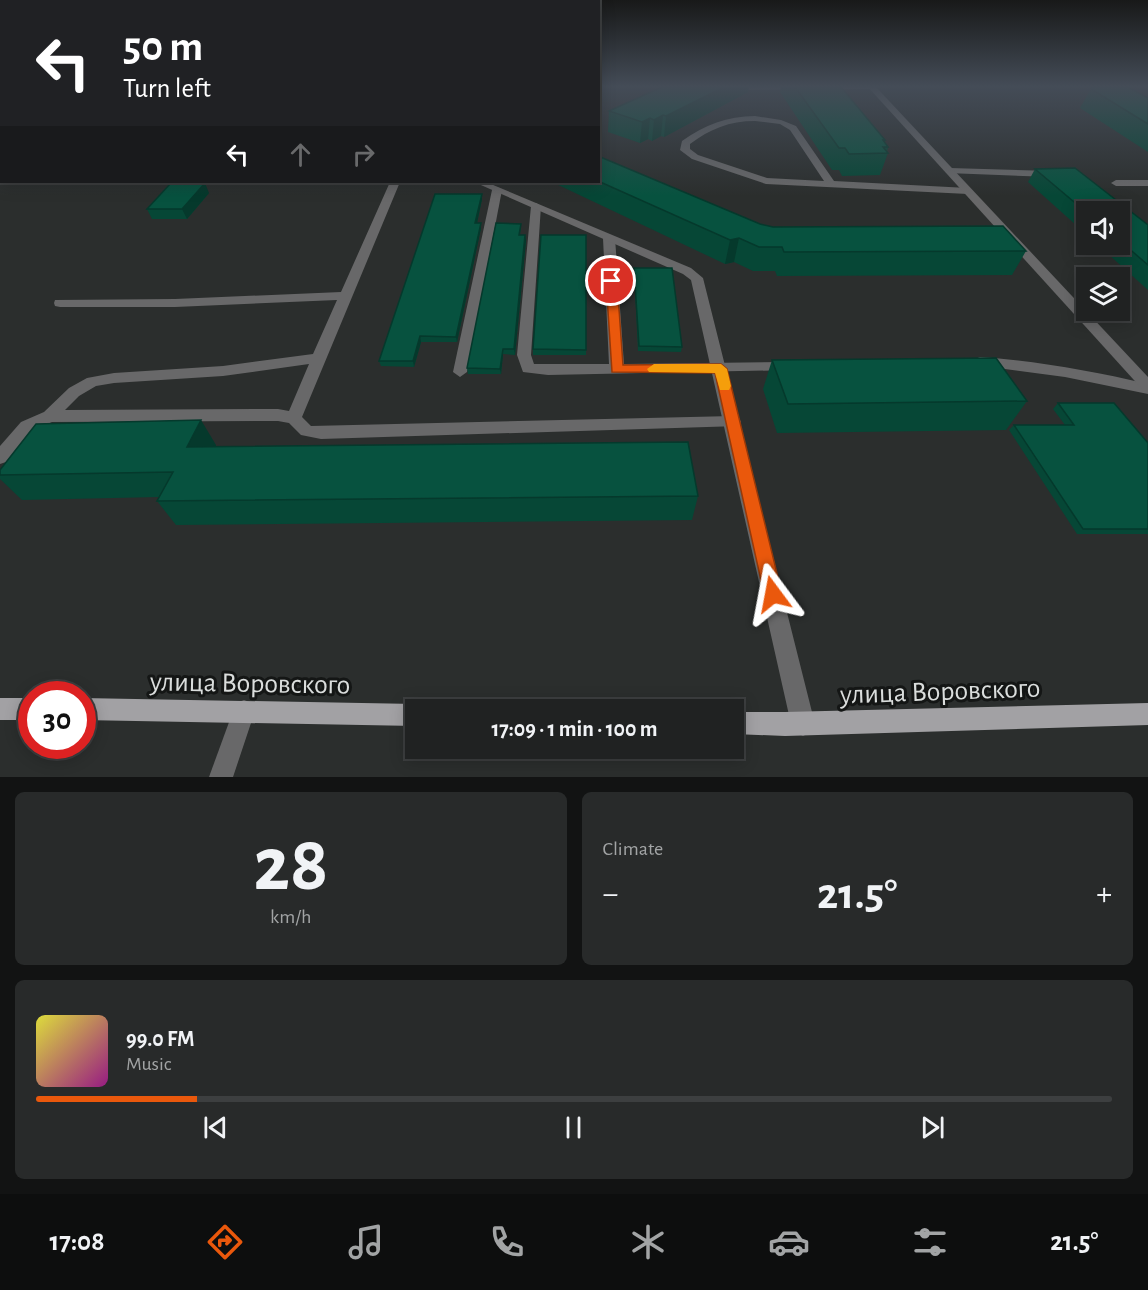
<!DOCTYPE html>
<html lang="en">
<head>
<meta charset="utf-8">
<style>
	:root { --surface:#202222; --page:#282a2a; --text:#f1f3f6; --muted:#a2a4a5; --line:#3d3f40; --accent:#ea580c }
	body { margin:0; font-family:"Alegreya Sans",sans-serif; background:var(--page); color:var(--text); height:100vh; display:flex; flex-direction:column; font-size:22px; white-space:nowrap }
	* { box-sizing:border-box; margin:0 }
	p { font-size:20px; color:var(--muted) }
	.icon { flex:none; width:33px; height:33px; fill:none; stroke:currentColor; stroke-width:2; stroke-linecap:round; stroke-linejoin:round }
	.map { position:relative; height:777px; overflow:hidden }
	.side { display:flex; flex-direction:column; gap:15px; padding:15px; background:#121313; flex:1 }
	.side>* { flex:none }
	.guide { position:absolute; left:0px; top:0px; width:600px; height:183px; box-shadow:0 3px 15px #0003,0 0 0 2px var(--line); background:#202124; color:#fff; overflow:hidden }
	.fabs { position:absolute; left:1076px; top:201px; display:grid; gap:12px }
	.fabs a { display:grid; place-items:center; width:54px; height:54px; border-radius:0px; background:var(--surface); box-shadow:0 3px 15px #0003,0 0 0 2px var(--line); font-size:30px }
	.speed { position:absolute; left:18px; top:681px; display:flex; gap:12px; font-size:30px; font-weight:700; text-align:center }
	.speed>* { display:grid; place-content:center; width:78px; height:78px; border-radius:50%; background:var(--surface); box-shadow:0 3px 15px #0003,0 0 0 2px var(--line); line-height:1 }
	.speed .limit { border:9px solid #d22; background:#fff; color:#111 }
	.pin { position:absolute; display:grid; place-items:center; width:51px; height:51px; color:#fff; margin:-26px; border:3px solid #fff; border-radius:50%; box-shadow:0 2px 6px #0007 }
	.me { position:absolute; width:66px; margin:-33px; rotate:347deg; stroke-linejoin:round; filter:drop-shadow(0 0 4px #0008) }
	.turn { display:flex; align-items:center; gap:21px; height:126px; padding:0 24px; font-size:27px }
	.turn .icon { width:78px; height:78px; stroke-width:2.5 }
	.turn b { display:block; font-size:42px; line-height:51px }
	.lanes { display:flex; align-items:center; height:57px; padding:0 24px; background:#0003; justify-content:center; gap:30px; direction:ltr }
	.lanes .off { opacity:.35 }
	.big { font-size:45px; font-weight:600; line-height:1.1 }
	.side .card { flex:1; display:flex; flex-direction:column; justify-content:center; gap:9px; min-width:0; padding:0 21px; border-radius:9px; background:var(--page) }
	.side .dial { align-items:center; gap:0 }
	.dial b { font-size:78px; line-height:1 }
	.song { display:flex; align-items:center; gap:18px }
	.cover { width:72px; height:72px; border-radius:9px; background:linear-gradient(135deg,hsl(60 70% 55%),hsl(310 70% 35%)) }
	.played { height:6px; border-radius:3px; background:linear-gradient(90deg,var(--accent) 15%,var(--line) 15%) }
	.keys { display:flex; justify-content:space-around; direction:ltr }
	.heat { display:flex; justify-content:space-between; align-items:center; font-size:33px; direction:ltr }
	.side .tiles { flex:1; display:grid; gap:15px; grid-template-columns:1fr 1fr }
	.card:last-child { grid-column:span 2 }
	.trip { position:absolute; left:405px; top:699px; width:339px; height:60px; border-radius:0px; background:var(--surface); box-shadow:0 3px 15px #0003,0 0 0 2px var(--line); font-weight:600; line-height:60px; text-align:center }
	.dock { display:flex; height:96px; justify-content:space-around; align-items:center; background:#0d0e0e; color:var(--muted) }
	.dock .icon { width:42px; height:42px }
	.dock .current { color:var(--accent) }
	.dock b { font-size:27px; color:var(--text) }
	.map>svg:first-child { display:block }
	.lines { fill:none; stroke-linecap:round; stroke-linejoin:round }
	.lane { fill:#686869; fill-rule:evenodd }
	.street { fill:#686869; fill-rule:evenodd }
	.primary { fill:#a2a1a4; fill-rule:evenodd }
	.wall { fill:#064736 }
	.shaded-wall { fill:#05392c }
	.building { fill:#07523f; stroke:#05392c; stroke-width:1.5 }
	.route { fill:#ea580c; stroke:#983908; stroke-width:1.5 }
	.slow { fill:#f59e0b }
	.labels { text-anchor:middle; stroke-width:6; stroke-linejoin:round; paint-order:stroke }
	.near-street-label { font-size:28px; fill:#dadddc; stroke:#141615 }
</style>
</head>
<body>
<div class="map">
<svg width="1148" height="777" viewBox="0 0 1148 777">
	<rect width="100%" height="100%" fill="#2b2e2d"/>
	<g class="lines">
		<!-- lane -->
		<g class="lane">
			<polygon points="725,87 876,87 872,89 728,90"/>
			<path d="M755,116L781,120L796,126L834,181L968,188L973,191L968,194L766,184L692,159L680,150L682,141C705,125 727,116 755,116ZM755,121L780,124L790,130L824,181L767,178L698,155L690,149V144C710,129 729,121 755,121Z"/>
			<polygon points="950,168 1052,171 1057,174 1052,177 947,173 947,169"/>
			<polygon points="1148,180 1148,186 1116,186 1111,183 1116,180"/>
			<path d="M390,182H400L302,417L311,426L733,416L739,418L741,422L739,426L321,439L301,435L289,423L278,421L52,422L33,430L6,462L0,464V446L21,422L44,412L69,388L87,378L114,373L223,366L313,354L337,300L175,307H60L55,306L54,303L55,300L175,299L341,292ZM309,364L289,411L278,409L65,410L79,396L96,386L114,383L223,376Z"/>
			<polygon points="497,187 502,190 467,372 460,377 453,372 492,190"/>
			<polygon points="536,203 541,206 531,355 534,364 609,364 603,238 609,235 615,238 624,364 788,362 795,367 793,370 548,375 523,372 517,355 531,206"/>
			<path d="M980,357C1037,361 1092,371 1148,384V394L1065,377L975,365L973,362L975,359Z"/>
		</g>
		<!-- street -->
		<g class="street">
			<polygon points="868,87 876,87 1148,377 1148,391 1143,390"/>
			<polygon points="0,88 2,88 0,93"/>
			<polygon points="474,182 486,182 691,268 703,278 815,724 811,732 803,736 795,732 791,724 691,280 683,274"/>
			<polygon points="244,700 252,703 255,711 233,777 209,777 236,703"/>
		</g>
		<!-- primary -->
		<g class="primary">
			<rect x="0" y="698" width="32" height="22"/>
			<polygon points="82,698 416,704 425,710 416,710 416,726 82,720"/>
			<polygon points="1148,703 1148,725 785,736 734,734 734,712 785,712"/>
		</g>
	</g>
	<!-- wall -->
	<g class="wall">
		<polygon points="781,87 841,87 885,140 884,142 888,147 887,152 888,153 880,175 842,176 839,170 832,170 780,92"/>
		<polygon points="1092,87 1148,98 1148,152 1080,108"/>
		<polygon points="748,92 664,137 661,136 652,141 648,139 640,143 608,132 609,111"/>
		<polygon points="598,156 760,224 773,227 1026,251 1012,275 777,276 775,271 753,271 734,262 725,264 552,182 598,182"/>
		<polygon points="1035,169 1148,225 1148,290 1097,244 1119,244 1119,212 1086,212 1086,234 1028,182"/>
		<polygon points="209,193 187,219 152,219 147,209"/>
		<polygon points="482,194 482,199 477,223 481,228 457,342 421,342 414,367 381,366 379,361"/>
		<polygon points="521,224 520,235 526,240 515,355 503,354 501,374 468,374 467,368"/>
		<polygon points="586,235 586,355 533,355 533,349"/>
		<polygon points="634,268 682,347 681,352 638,351"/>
		<polygon points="772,360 1027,401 1006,430 777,433 763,389"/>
		<polygon points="1058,403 1148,443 1148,534 1077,534 1009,430 1014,425 1065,425 1053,409"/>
		<polygon points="216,445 216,446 698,496 692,520 176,525 157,501 159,497 22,500 0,479 0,470"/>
	</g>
	<!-- shaded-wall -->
	<g class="shaded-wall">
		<polygon points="724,87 749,87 748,92 664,137 666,116"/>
		<polygon points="663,115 661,136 652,141 654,120"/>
		<polygon points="650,118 648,139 640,143 642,122"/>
		<polygon points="205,183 209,193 187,219 182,209"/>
		<polygon points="482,194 482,199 476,228 475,223"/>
		<polygon points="481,223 481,228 457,342 456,337"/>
		<polygon points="525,235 526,240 515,355 514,349"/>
		<polygon points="739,238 734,262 725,264 730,240"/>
		<polygon points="420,336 421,342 414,367 413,361"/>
		<polygon points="503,349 503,354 501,374 500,369"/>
		<polygon points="201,420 216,445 204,471 187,447"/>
	</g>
	<!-- building -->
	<g class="building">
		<polygon points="662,87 724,87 666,116 663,115 654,120 650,118 642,122 609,111"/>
		<polygon points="795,87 841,87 885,140 883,140 888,147 883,147 888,153 849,154 845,148 839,148"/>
		<polygon points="1092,87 1128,87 1148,98 1148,124 1091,89"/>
		<polygon points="598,156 760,224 773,227 1003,226 1026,251 784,252 782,247 759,247 739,238 730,240 598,181"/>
		<polygon points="1075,168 1148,225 1148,265 1119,240 1119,212 1086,212 1035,169"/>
		<polygon points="171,183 205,183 182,209 147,209"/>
		<polygon points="435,194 482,194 475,223 481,223 456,337 420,336 413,361 379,361"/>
		<polygon points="496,223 521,224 519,235 525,235 514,349 503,349 500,369 467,368"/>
		<polygon points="541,235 586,235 586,350 533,349"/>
		<polygon points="634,268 672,268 682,347 639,346"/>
		<polygon points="996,358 1027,401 788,404 772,360"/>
		<polygon points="1058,403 1114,403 1148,443 1148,529 1083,529 1014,425 1074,425"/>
		<polygon points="201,420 187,447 688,442 698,496 157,501 173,472 0,475 0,470 36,424"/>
	</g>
	<!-- sky -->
	<linearGradient id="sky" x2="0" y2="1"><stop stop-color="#181919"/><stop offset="0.44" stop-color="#444c57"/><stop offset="1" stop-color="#444c57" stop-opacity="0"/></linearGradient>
	<rect width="1148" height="196" fill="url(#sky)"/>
	<!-- route -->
	<polygon class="route" points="611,278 617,281 623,365 721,364 727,369 782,594 779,600 773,602 766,600 764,594 715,373 612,372 606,281"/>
	<!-- slow -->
	<polygon class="slow" points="654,364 721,364 727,369 731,386 729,390 720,390 715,373 649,372 647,369"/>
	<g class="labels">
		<!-- near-street labels -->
		<g class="near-street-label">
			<text transform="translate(250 682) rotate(1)" y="10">улица Воровского</text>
			<text transform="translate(940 690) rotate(-2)" y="10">улица Воровского</text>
		</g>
	</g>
</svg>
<div class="fabs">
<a><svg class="icon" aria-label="sound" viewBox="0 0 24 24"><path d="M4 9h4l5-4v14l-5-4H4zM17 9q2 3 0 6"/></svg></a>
<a><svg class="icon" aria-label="layers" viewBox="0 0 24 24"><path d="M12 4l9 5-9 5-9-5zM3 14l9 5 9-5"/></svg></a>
</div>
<div class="speed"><div class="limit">30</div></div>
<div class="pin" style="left:611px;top:281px;background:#d93025"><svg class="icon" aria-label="arrive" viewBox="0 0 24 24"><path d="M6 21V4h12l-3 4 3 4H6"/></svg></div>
<svg class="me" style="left:773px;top:594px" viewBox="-20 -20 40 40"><path d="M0-17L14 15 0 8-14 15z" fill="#ea580c" stroke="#fff" stroke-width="4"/></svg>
<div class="trip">17:09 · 1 min · 100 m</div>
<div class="guide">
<div class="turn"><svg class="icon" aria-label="left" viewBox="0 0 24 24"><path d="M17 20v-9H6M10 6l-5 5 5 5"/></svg><div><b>50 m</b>Turn left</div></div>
<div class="lanes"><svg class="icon" aria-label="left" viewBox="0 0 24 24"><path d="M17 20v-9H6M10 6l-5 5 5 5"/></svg><svg class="icon off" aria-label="ahead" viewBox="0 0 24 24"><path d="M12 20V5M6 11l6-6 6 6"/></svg><svg class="icon off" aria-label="right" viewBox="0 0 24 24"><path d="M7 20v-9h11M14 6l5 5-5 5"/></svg></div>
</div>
</div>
<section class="side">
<div class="tiles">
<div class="card dial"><b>28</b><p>km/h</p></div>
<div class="card"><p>Climate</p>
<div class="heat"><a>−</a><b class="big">21.5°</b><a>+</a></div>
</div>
<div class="card">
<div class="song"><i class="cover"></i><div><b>99.0 FM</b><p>Music</p></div></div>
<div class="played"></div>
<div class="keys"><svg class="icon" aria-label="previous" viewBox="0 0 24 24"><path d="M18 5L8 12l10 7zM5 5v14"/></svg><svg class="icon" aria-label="pause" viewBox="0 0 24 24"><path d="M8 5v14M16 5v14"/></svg><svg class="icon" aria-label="next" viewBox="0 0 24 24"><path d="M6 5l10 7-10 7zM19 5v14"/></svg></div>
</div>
</div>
</section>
<nav class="dock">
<b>17:08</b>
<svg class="icon current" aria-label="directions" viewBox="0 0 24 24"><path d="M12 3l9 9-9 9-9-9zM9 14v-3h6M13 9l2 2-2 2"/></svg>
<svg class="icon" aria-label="music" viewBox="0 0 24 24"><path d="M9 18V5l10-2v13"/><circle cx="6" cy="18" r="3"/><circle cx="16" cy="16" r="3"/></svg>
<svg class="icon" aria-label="phone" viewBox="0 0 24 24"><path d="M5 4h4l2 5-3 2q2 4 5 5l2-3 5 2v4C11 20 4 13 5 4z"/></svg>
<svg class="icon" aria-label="climate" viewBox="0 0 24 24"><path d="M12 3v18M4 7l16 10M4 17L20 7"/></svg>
<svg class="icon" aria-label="car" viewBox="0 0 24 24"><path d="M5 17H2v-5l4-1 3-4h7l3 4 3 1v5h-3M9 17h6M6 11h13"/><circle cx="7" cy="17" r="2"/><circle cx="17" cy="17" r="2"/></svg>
<svg class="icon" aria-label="filters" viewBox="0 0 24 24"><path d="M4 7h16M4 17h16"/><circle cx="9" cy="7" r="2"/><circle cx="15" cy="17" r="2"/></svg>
<b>21.5°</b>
</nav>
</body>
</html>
